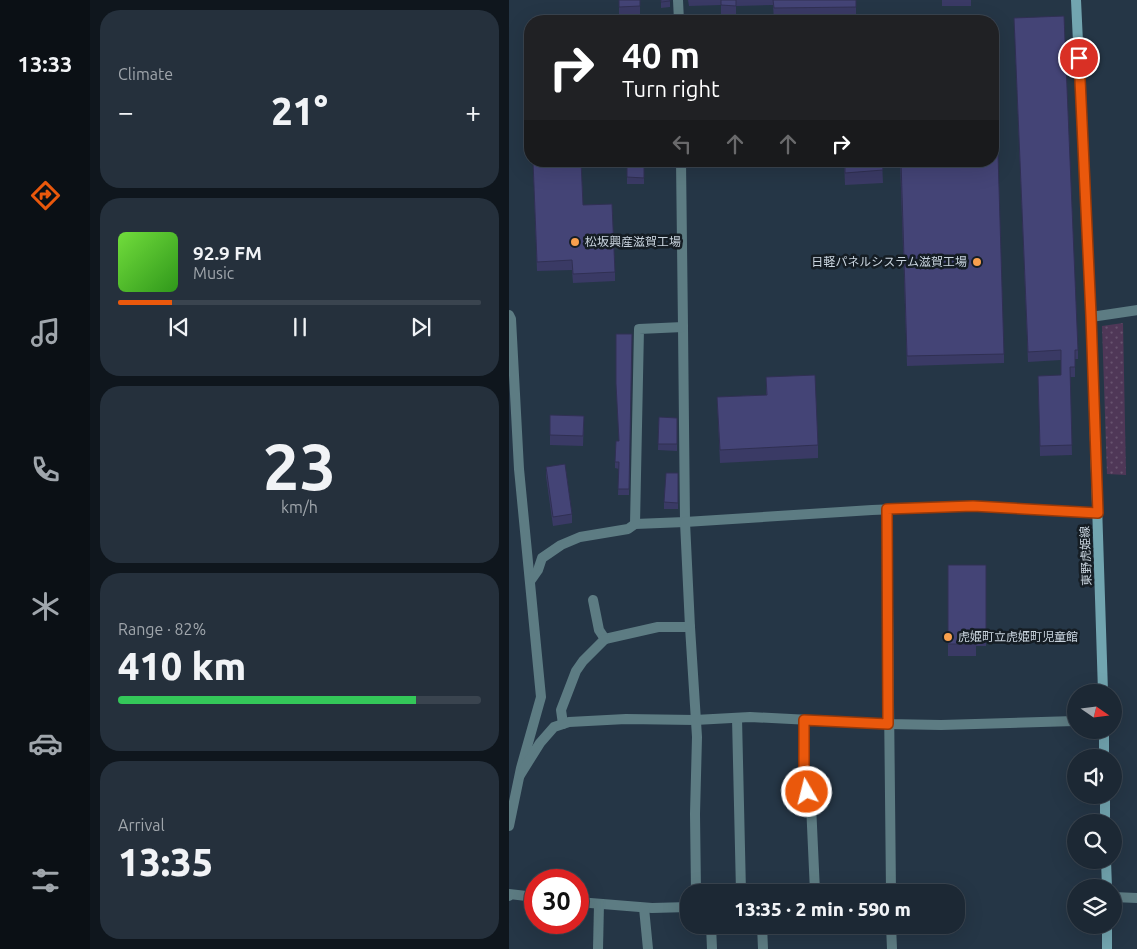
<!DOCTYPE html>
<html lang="en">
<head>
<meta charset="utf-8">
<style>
	:root { --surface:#1c2834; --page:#25303c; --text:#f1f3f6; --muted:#a0a6ac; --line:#3a444f; --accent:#ea580c }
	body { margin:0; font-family:Ubuntu,"Noto Sans JP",sans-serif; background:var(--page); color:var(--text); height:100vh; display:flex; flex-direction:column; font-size:19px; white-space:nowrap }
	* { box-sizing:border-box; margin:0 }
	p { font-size:16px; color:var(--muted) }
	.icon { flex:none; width:28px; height:28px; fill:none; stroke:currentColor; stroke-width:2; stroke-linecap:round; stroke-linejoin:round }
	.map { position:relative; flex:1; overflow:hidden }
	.drawer { display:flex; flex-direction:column; gap:10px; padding:10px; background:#0f161d; width:419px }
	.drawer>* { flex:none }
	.banner { position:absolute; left:15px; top:15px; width:475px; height:152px; border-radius:20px; box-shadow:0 5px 20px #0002,0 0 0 1px var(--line); background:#202124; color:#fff; overflow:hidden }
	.needle { width:32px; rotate:104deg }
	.fabs { position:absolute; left:558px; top:684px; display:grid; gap:10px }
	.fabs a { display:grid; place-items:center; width:55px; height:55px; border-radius:50%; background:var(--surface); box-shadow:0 5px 20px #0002,0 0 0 1px var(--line); font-size:25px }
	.speed { position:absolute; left:15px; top:869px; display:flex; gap:10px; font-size:25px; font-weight:700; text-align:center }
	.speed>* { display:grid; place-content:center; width:65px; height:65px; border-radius:50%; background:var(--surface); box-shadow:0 5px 20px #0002,0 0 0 1px var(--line); line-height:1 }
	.speed .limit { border:8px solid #d22; background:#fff; color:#111 }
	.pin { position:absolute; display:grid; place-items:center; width:42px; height:42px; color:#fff; margin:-21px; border:2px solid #fff; border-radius:50%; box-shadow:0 1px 5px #0007 }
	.me { position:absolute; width:55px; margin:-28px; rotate:352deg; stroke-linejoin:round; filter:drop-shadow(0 0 4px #0008) }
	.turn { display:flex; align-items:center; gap:18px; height:105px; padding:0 15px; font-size:22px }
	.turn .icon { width:65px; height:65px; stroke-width:2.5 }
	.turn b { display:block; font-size:35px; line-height:42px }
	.lanes { display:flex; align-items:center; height:48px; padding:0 15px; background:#0003; justify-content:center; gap:25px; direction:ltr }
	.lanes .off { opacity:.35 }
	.big { font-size:38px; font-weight:800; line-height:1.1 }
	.drawer .card { flex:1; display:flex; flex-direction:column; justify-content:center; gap:8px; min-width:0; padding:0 18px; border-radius:20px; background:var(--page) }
	.drawer .dial { align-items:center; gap:0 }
	.dial b { font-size:65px; line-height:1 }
	.song { display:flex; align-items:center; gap:15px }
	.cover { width:60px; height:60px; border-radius:8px; background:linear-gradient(135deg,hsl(100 70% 55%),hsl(110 70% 35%)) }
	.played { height:5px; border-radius:2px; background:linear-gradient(90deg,var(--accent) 15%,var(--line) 15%) }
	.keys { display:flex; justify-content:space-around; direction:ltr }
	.heat { display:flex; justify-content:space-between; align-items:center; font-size:28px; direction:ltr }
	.charge { height:8px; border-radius:4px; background:linear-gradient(90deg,#34c759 82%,var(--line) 0) }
	.trip { position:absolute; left:171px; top:884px; width:285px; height:50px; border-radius:20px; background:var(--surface); box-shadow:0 5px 20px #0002,0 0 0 1px var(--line); font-weight:800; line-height:50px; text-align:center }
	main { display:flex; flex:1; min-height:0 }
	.tab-bar { display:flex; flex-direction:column; width:90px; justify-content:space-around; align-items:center; background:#0b1015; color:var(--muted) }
	.tab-bar .icon { width:35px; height:35px }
	.tab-bar .on { color:var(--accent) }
	.tab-bar b { font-size:22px; color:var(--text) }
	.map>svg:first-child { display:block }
	.grass { fill:url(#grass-dots) }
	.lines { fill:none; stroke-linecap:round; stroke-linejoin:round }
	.minor { stroke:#5d7c83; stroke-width:10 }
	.secondary { stroke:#72a5b0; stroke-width:10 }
	.wall { fill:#3a3a65 }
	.building { fill:#444476; stroke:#303053 }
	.route-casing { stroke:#983908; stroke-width:12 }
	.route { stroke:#ea580c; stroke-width:9 }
	.poi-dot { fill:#f9a04d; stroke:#151d24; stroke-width:2 }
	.labels { text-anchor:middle; stroke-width:5; stroke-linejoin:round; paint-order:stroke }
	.poi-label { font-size:12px; fill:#c9d4de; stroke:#151d24; text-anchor:start }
	.street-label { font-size:12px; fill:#c9d4de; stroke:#151d24 }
</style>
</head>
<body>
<main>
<nav class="tab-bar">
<b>13:33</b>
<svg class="icon on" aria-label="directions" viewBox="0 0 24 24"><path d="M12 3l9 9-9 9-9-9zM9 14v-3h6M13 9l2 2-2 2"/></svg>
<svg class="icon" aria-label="music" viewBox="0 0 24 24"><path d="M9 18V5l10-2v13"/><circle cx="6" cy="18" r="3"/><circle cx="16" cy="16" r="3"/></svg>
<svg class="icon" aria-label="phone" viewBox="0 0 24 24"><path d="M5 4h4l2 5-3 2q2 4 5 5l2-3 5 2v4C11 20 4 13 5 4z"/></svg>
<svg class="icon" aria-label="climate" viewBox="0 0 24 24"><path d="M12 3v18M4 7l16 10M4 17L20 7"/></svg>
<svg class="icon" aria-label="car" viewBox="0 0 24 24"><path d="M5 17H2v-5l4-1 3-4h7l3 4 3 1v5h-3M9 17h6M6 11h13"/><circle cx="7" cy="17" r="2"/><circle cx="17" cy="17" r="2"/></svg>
<svg class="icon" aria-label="filters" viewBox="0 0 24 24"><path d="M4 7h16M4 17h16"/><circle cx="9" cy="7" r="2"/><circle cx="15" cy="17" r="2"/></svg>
</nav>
<section class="drawer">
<div class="card"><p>Climate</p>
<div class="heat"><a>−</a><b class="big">21°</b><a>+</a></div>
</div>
<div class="card">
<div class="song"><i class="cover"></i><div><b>92.9 FM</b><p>Music</p></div></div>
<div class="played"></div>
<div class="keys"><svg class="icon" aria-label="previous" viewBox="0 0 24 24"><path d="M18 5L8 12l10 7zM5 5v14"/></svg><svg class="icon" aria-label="pause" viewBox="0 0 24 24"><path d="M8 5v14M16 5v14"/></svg><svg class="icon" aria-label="next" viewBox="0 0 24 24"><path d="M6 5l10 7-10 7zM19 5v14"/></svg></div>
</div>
<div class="card dial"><b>23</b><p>km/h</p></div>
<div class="card"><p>Range · 82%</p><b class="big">410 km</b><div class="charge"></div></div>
<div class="card"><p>Arrival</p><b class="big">13:35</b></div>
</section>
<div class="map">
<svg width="629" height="949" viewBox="0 0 629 949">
	<defs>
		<pattern id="grass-dots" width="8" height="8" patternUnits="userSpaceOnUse" patternTransform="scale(1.25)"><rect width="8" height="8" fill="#4f3757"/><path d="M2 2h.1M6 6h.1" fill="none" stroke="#67536f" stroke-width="1.8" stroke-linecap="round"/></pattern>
	</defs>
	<rect width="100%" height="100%" fill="#253646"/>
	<!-- grass -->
	<polygon class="grass" points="614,323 617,475 598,474 593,326"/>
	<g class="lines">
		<!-- minor -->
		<g class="minor">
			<polyline points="169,0 170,21"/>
			<polyline points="0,315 2,319 10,469 32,697 12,768 0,826"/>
			<polyline points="582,317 629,310"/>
			<polyline points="378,509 382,892"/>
			<polyline points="126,524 176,522 174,327"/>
			<polyline points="22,580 29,570 33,558 52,545 71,537 119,529 126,524 130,329 174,327 172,161"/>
			<polyline points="84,600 90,630 96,639 149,627 181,627"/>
			<polyline points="228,718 232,892"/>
			<polyline points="295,720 295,781 302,804 306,892"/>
			<polyline points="54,724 52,710 67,671 74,661 96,639"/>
			<polyline points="11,775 31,743 45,727 60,722 117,719 186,720 241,717 379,724 432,725 566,721"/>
			<polyline points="187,892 186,814 188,737 181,627 176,522 363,510 464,506 589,513"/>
			<polyline points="0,896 0,894 26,897"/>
			<polyline points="604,897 629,898"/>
			<polyline points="69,902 143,908 180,907"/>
			<polyline points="135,908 139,949"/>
			<polyline points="202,925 203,949"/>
			<polyline points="253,925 254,949"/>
			<polyline points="382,925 383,949"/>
			<polyline points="89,949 90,904"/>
		</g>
		<!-- secondary -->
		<g class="secondary">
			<polyline points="567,0 582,317 594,692"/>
			<polyline points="595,730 595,758"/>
			<polyline points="596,795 596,822"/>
			<polyline points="597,860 598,888"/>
			<polyline points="598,949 598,925"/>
		</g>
	</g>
	<!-- wall -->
	<g class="wall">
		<rect x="110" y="0" width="21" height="16"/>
		<polygon points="152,0 161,0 161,7 152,8"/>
		<polygon points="179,0 347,0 347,19 265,20 264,5 227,6 227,18 212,17 212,5 180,6"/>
		<rect x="433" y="0" width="29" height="6"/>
		<polygon points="505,18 569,350 569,359 566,359 566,377 561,377 563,455 531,456 529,376 552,375 552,360 519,362"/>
		<polygon points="24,161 72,161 74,205 106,272 106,281 64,283 63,270 28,271"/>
		<polygon points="135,161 135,184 118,184 118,177"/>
		<polygon points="335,161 373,161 374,183 336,185"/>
		<polygon points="391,161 495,354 495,363 398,366"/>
		<polygon points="123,334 120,495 109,495 110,469 106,468 106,462 110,441"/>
		<polygon points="257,377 309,445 309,458 211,463 208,397 257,395"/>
		<polygon points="41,415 75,416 74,446 41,445"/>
		<polygon points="150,417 168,418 168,451 149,450"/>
		<polygon points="37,467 63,514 63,523 44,526 37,476"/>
		<polygon points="169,473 169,509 155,509 155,502"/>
		<polygon points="439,565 477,565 477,646 467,646 467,656 439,656"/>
	</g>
	<!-- building -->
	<g class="building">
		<polygon points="110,0 131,0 131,6 110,7"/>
		<polygon points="152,0 161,0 161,1 152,2"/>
		<polygon points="212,0 227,0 227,6 212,5"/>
		<polygon points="264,0 347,0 347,7 265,8"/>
		<polygon points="555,16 569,350 566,350 566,367 561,367 563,445 531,446 529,376 552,375 552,350 519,352 505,18"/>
		<polygon points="485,20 495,354 398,356 392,161 484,161 484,21 455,21"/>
		<polygon points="24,161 72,161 74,205 103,204 106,272 64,274 63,260 28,262"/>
		<polygon points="118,161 135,161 135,178 118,177"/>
		<polygon points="336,161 373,161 374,170 336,173"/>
		<polygon points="107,334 123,334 120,489 109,489 110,462 106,462 107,441 110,441 107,384"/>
		<polygon points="306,375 309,445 211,450 208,397 258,395 257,377"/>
		<polygon points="41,415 75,416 74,436 41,435"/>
		<polygon points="150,417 168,418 168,444 149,444"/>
		<polygon points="56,464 63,514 44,517 37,467"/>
		<polygon points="157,473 169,473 169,503 155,502"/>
		<polygon points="439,565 477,565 477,633 467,634 467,644 439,644"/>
	</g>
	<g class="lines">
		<!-- route casing -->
		<g class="route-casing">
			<polyline id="route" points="298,792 295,781 295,720 379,724 378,509 464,506 589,513 582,316 570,58"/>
		</g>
		<!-- route -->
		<use href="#route" class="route"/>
	</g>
	<!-- markers -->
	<g class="poi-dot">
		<circle cx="66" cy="242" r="5"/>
		<circle cx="468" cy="262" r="5"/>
		<circle cx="439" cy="637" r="5"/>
	</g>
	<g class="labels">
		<!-- poi labels -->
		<g class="poi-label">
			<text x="76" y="246">松坂興産滋賀工場</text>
			<text x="458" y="266" text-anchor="end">日軽パネルシステム滋賀工場</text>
			<text x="449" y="641">虎姫町立虎姫町児童館</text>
		</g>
		<!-- street labels -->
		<g class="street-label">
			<text transform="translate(577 556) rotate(-92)" y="4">東野虎姫線</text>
		</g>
	</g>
</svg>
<div class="fabs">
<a><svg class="needle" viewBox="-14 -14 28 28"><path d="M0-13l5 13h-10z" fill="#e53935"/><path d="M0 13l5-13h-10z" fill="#a0a6ac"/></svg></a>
<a><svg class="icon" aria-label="sound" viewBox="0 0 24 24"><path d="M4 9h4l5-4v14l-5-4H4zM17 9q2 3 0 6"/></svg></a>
<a><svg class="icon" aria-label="search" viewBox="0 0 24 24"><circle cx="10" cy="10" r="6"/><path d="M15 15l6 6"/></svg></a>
<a><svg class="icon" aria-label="layers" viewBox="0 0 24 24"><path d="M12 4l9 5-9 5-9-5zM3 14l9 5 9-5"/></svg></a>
</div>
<div class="speed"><div class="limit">30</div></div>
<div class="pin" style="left:570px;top:58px;background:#d93025"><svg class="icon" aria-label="arrive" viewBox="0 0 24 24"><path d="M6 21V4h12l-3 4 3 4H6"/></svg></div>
<svg class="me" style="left:298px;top:792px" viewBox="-20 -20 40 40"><circle r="17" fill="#ea580c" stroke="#fff" stroke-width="3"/><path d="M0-11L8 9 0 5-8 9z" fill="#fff"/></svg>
<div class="trip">13:35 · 2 min · 590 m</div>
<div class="banner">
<div class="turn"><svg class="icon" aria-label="right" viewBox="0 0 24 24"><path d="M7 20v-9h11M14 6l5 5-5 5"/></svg><div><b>40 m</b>Turn right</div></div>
<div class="lanes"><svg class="icon off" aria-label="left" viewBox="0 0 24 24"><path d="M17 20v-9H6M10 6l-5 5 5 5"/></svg><svg class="icon off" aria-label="ahead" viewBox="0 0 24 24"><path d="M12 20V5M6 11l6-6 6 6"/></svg><svg class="icon off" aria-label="ahead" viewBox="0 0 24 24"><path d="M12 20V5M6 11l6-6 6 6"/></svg><svg class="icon" aria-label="right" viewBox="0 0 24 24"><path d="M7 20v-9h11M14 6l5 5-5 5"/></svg></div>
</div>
</div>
</main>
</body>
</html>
